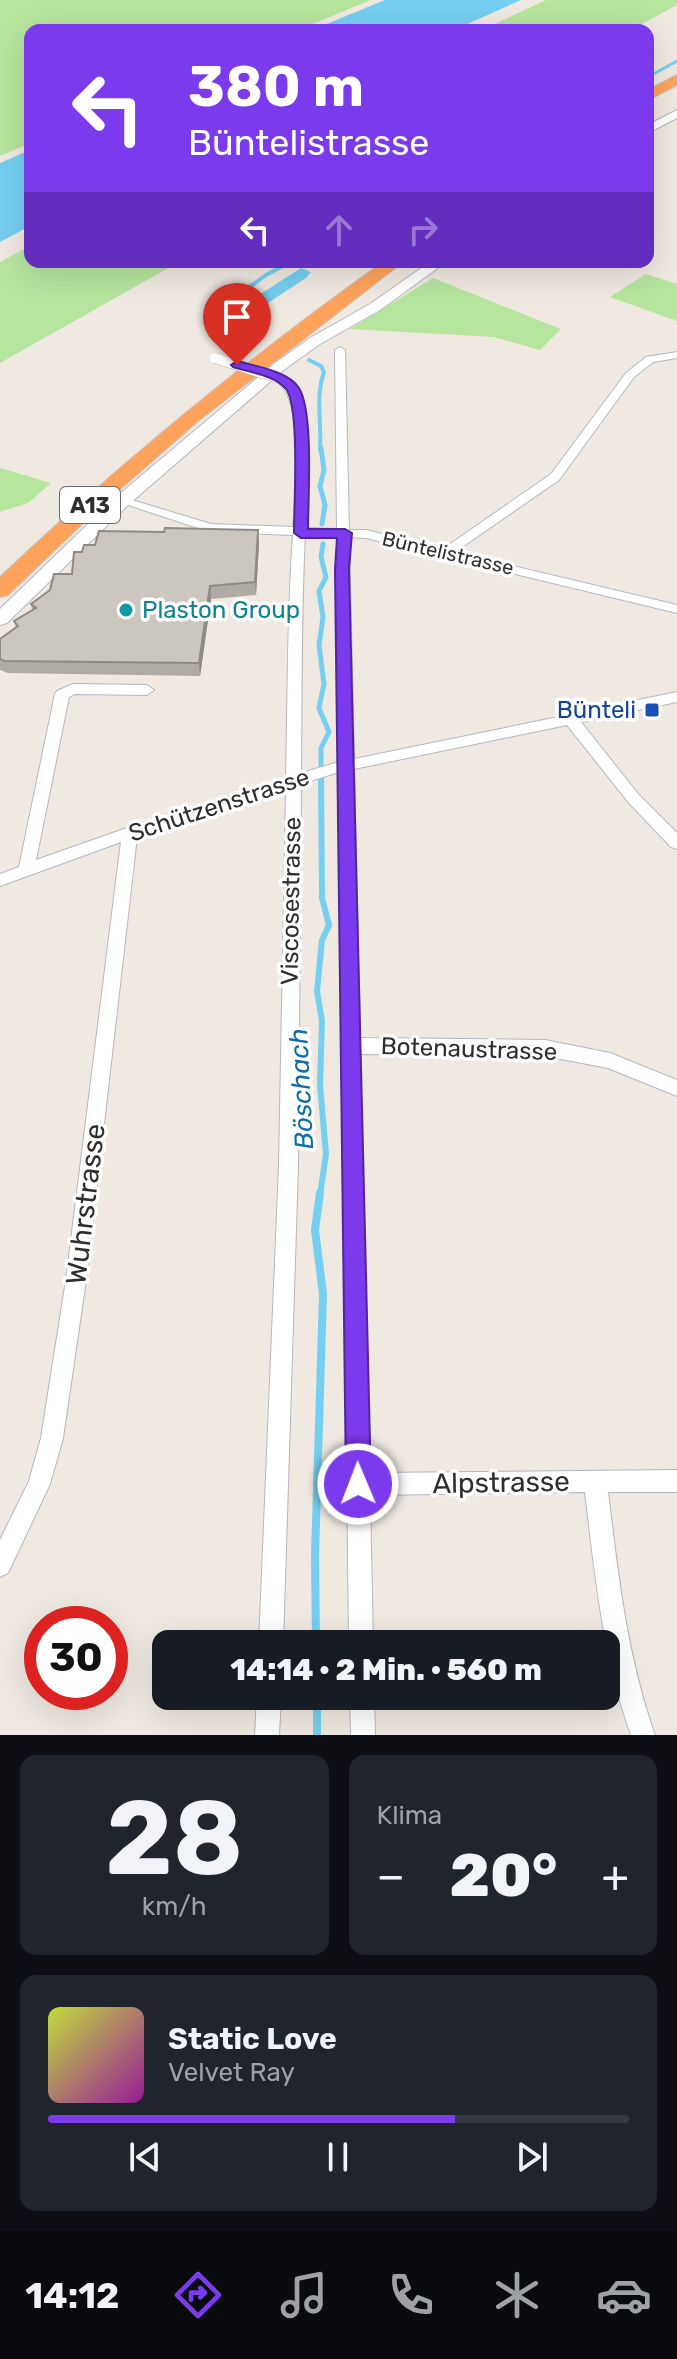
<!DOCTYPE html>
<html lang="de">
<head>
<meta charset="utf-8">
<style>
	:root { --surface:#171b24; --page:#20242c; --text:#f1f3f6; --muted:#9ea1a6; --line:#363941; --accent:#7c3aed }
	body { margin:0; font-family:Rubik,sans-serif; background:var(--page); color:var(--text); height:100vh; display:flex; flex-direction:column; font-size:30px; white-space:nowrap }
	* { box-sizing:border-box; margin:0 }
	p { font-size:26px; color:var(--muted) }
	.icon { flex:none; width:44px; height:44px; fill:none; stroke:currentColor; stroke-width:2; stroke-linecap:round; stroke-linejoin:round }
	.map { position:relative; height:1735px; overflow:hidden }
	.panel { display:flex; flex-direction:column; gap:20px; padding:20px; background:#0d0f14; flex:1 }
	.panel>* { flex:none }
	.hud { position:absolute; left:24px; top:24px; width:630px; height:244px; border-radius:16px; box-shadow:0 8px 32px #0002; background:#7c3aed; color:#fff; overflow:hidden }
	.speed { position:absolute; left:24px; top:1606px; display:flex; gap:16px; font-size:40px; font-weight:700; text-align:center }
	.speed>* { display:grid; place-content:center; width:104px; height:104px; border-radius:50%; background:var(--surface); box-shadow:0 8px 32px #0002; line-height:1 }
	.speed .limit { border:12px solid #d22; background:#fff; color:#111 }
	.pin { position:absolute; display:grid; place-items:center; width:68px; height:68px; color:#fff; margin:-82px -34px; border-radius:50% 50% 50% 0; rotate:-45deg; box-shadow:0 0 8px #0007 }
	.pin .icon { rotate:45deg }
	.me { position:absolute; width:88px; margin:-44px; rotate:359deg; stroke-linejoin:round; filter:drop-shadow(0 0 6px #0008) }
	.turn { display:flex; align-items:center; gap:28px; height:168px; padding:0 32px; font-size:36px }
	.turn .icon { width:104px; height:104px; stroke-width:2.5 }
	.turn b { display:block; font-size:56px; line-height:68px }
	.lanes { display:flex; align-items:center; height:76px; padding:0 32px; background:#0003; justify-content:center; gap:40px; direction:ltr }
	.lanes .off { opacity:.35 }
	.big { font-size:60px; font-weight:800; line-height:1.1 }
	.panel .widget { flex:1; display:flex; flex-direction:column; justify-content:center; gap:12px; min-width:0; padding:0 28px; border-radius:16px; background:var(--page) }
	.panel .dial { align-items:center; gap:0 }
	.dial b { font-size:104px; line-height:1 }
	.song { display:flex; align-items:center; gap:24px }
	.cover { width:96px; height:96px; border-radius:12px; background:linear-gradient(135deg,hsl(70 70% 55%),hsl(300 70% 35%)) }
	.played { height:8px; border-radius:4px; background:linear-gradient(90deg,var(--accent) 70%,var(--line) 70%) }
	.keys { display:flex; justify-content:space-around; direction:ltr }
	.heat { display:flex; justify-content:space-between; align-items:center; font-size:44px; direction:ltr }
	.panel .tiles { flex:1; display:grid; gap:20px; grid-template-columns:1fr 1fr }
	.widget:last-child { grid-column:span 2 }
	.trip { position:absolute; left:152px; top:1630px; width:468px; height:80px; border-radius:16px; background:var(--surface); box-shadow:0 8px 32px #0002; font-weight:800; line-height:80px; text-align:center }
	.tab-bar { display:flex; height:128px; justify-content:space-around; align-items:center; background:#090b0e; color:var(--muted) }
	.tab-bar .icon { width:56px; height:56px }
	.tab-bar .active { color:var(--accent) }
	.tab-bar b { font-size:36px; color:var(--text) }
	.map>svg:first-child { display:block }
	.green { fill:#b6e59e }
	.water { fill:#75cff0 }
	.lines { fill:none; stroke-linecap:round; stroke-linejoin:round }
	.stream-far4 { stroke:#75cff0; stroke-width:3 }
	.stream-far3 { stroke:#75cff0; stroke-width:4 }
	.stream-far2 { stroke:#75cff0; stroke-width:5 }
	.stream-far1 { stroke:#75cff0; stroke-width:6 }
	.stream { stroke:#75cff0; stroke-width:8 }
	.street-casing { stroke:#b4b7c1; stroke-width:2 }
	.secondary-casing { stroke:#b4b7c1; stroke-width:2 }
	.highway-casing { stroke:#c9c9c9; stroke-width:2 }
	.street { fill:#fff; fill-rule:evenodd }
	.secondary { fill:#fff; fill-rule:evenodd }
	.highway { fill:#ffa35c; fill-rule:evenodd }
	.street-bridge-casing { stroke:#b4b7c1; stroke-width:11; stroke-linecap:butt }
	.street-bridge { stroke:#fff; stroke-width:10 }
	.wall { fill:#afaba4 }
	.shaded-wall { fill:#8e8b86 }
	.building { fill:#cbc7bf; stroke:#8e8b86; stroke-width:2 }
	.route { fill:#7c3aed; stroke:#51269a; stroke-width:2 }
	.culture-dot { fill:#0f9aa8; stroke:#fff; stroke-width:3 }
	.transit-dot { fill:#1a4fb4; stroke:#fff; stroke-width:3 }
	.labels { text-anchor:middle; stroke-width:7; stroke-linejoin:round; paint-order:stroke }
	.far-street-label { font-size:20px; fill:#2e2e2e; stroke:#fff }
	.shield { fill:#fff; stroke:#6d6d6d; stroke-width:2 }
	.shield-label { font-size:22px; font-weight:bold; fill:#2e2e2e }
	.culture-label { font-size:24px; fill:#0d838f; stroke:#fff; text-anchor:start }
	.transit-label { font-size:24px; fill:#164399; stroke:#fff; text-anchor:end }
	.street-label { font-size:24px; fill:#2e2e2e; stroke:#fff }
	.water-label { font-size:26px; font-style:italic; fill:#0d6fa3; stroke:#fff }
	.near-street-label { font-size:28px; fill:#2e2e2e; stroke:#fff }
</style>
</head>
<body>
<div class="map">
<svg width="677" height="1735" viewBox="0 0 677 1735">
	<rect width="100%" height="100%" fill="#efe9e1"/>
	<!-- green -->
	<g class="green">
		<polygon points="0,0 371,0 298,30 30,30 30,143 0,156"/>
		<polygon points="546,0 677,0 677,5 631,30 482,30"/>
		<polygon points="30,246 30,262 179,262 0,363 0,262"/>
		<polygon points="646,274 677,284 677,321 610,297"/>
		<polygon points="433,278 561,329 540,350 494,337 350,329"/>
		<polygon points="0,468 51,483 28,503 0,512"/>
	</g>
	<!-- water -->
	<g class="water">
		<polygon points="385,0 521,0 454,30 312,30"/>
		<polygon points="30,150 30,226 0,242 0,163"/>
		<polygon points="301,268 311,272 306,278 237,323 227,319 228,315"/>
	</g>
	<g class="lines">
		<!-- stream-far4 -->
		<polyline class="stream-far4" points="648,77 677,61"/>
		<!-- stream-far3 -->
		<g class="stream-far3">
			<polyline points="239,337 213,327 210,316 266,275 290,262"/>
			<path d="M309,360L321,366L324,372C315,398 322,423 320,450"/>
		</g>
		<!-- stream-far2 -->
		<g class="stream-far2">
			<polyline points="321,448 324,470 320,486 325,505 322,524"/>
			<polyline points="321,776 321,748 329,732 319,708 324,684 319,645 323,617 319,591 326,577 321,557 323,544"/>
		</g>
		<!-- stream-far1 -->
		<polyline class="stream-far1" points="320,1195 326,1154 320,1085 322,1021 317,991 322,940 329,925 322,898 321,774"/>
		<!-- stream -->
		<g class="stream">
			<polyline points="316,1644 315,1555 323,1294 315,1230 320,1193"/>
			<polyline points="317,1696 317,1735"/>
		</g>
		<!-- street casing -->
		<g class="street-casing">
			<g id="street">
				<path d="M340,347L345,350L349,530H366L443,549L551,474L626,373L646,357L677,352V358L653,362L634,377L559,480L455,552L677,605V613L366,538L349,537L354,759L563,716L569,712L574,713L677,692V702L581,722L639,795L677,833V849L671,847L629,803L567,725L354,769L360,1038L545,1040L610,1053L677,1080V1096L608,1068L545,1056L360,1054L369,1473L677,1470V1492H608C618,1575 627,1656 655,1735H631C603,1656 595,1576 585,1492L370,1495L373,1644H349L339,772L301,784L298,1165L283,1644H259L279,1165L286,789L137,837L86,1280L63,1438L50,1484L8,1573L0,1577V1540L29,1481L41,1438L66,1280L121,842L0,886V874L19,867L55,694L57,691L73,684L147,685L154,690L147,695L75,694L69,697L36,860L124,829L286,778C288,697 287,616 293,535L210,532L116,501L122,497L211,524L293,527C296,490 303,428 287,394C285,389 279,384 276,379L281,376C318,395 308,492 306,528L337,529L335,350ZM305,535L337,537L339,762L301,773C302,694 301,614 305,535Z"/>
				<polygon points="257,1696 281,1696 279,1735 255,1735"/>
				<polygon points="350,1696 374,1696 375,1735 351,1735"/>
			</g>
		</g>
		<!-- secondary casing -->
		<g class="secondary-casing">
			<g id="secondary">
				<polygon points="677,110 677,118 648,133 648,125"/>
				<polygon points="430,262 446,262 380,310 320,344 285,369 128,505 7,623 0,625 0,609 116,497 275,363 310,338 370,304"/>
			</g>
		</g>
		<!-- highway casing -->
		<g class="highway-casing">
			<g id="highway">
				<polygon points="677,75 677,85 648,100 648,90"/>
				<path d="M383,262H403L197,422L101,506L8,595L0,597V577C120,463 248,358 383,262Z"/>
			</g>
		</g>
		<!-- street -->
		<use href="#street" class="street"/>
		<!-- secondary -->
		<use href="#secondary" class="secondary"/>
		<!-- highway -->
		<use href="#highway" class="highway"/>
		<!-- street-bridge casing -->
		<g class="street-bridge-casing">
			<polyline id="street-bridge" points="215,358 281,379"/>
		</g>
		<!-- street-bridge -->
		<use href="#street-bridge" class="street-bridge"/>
	</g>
	<!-- wall -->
	<polygon class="wall" points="259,543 256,595 211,599 200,676 8,673 0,670 0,639 16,628 14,621 32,610 31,604 72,574 82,552 95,545"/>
	<!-- shaded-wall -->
	<g class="shaded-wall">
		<polygon points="258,530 259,543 256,595 255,582"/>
		<polygon points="210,586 211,599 200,676 199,663"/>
	</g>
	<!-- building -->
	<polygon class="building" points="165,528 258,530 255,582 210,586 199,663 5,661 0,659 0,639 18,626 14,621 36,608 31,604 50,590 54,574 72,574 74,552 82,552 84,545 95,545 99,531 164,532"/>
	<!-- route -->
	<path class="route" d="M237,361C255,366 288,371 299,388C314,413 308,497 308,529H345L352,533L349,569L371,1484L367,1493L358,1497L349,1493L346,1484L335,569L337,538H301L294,533C294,505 300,407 286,389C275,375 248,372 233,367L231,365Z"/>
	<!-- markers -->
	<circle class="culture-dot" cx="126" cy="610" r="8"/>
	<rect class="transit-dot" x="644" y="702" width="16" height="16" rx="4"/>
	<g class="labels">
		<!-- far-street labels -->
		<g class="far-street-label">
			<text transform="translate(448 553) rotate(13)" y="7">Büntelistrasse</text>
		</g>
		<!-- shield labels -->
		<rect class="shield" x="60" y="487" width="60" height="36" rx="6"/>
		<g class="shield-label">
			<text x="90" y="513">A13</text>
		</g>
		<!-- culture labels -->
		<g class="culture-label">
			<text x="142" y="618">Plaston Group</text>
		</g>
		<!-- transit labels -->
		<g class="transit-label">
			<text x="636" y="718">Bünteli</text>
		</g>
		<!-- street labels -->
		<g class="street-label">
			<text transform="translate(219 805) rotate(-18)" y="8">Schützenstrasse</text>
			<text transform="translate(291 901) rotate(-89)" y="8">Viscosestrasse</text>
			<text transform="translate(469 1049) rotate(2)" y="8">Botenaustrasse</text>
		</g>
		<!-- water labels -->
		<g class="water-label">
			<text transform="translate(301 1089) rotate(-93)" y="9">Böschach</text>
		</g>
		<!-- near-street labels -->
		<g class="near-street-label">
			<text transform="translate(85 1204) rotate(-83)" y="10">Wuhrstrasse</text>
			<text transform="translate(501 1482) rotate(-1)" y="10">Alpstrasse</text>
		</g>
	</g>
</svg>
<div class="speed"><div class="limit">30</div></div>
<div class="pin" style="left:237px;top:365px;background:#d93025"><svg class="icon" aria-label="arrive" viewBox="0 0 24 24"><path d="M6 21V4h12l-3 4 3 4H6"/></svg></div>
<svg class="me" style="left:358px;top:1484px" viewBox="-20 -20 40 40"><circle r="17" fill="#7c3aed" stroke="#fff" stroke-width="3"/><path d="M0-11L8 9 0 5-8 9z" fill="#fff"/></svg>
<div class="trip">14:14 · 2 Min. · 560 m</div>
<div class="hud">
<div class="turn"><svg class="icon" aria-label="left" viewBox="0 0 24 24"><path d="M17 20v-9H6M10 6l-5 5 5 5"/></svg><div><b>380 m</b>Büntelistrasse</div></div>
<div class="lanes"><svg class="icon" aria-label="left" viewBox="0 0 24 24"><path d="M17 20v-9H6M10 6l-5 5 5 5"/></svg><svg class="icon off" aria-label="ahead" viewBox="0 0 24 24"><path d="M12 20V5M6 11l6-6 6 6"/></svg><svg class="icon off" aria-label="right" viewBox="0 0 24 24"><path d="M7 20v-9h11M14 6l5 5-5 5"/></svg></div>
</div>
</div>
<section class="panel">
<div class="tiles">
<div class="widget dial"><b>28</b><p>km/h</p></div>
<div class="widget"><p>Klima</p>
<div class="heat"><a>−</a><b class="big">20°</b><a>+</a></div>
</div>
<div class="widget">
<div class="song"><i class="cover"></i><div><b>Static Love</b><p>Velvet Ray</p></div></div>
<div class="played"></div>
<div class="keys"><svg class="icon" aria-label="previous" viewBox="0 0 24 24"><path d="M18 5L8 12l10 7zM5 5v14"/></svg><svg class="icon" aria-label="pause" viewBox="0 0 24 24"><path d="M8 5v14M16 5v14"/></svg><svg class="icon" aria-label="next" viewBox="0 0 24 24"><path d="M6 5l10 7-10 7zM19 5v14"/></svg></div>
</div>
</div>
</section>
<nav class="tab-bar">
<b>14:12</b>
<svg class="icon active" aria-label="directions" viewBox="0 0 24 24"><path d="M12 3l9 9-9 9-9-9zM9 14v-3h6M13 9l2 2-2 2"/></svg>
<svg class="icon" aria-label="music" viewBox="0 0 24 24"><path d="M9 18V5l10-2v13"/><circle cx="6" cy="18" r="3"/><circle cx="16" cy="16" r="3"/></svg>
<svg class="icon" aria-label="phone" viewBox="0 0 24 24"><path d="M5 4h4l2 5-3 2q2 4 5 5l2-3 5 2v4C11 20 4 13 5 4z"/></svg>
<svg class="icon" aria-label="climate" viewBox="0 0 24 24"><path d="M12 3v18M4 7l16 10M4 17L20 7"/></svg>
<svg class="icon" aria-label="car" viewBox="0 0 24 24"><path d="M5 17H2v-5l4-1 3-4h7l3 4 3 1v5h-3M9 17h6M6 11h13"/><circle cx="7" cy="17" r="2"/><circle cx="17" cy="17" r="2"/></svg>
</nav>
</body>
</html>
